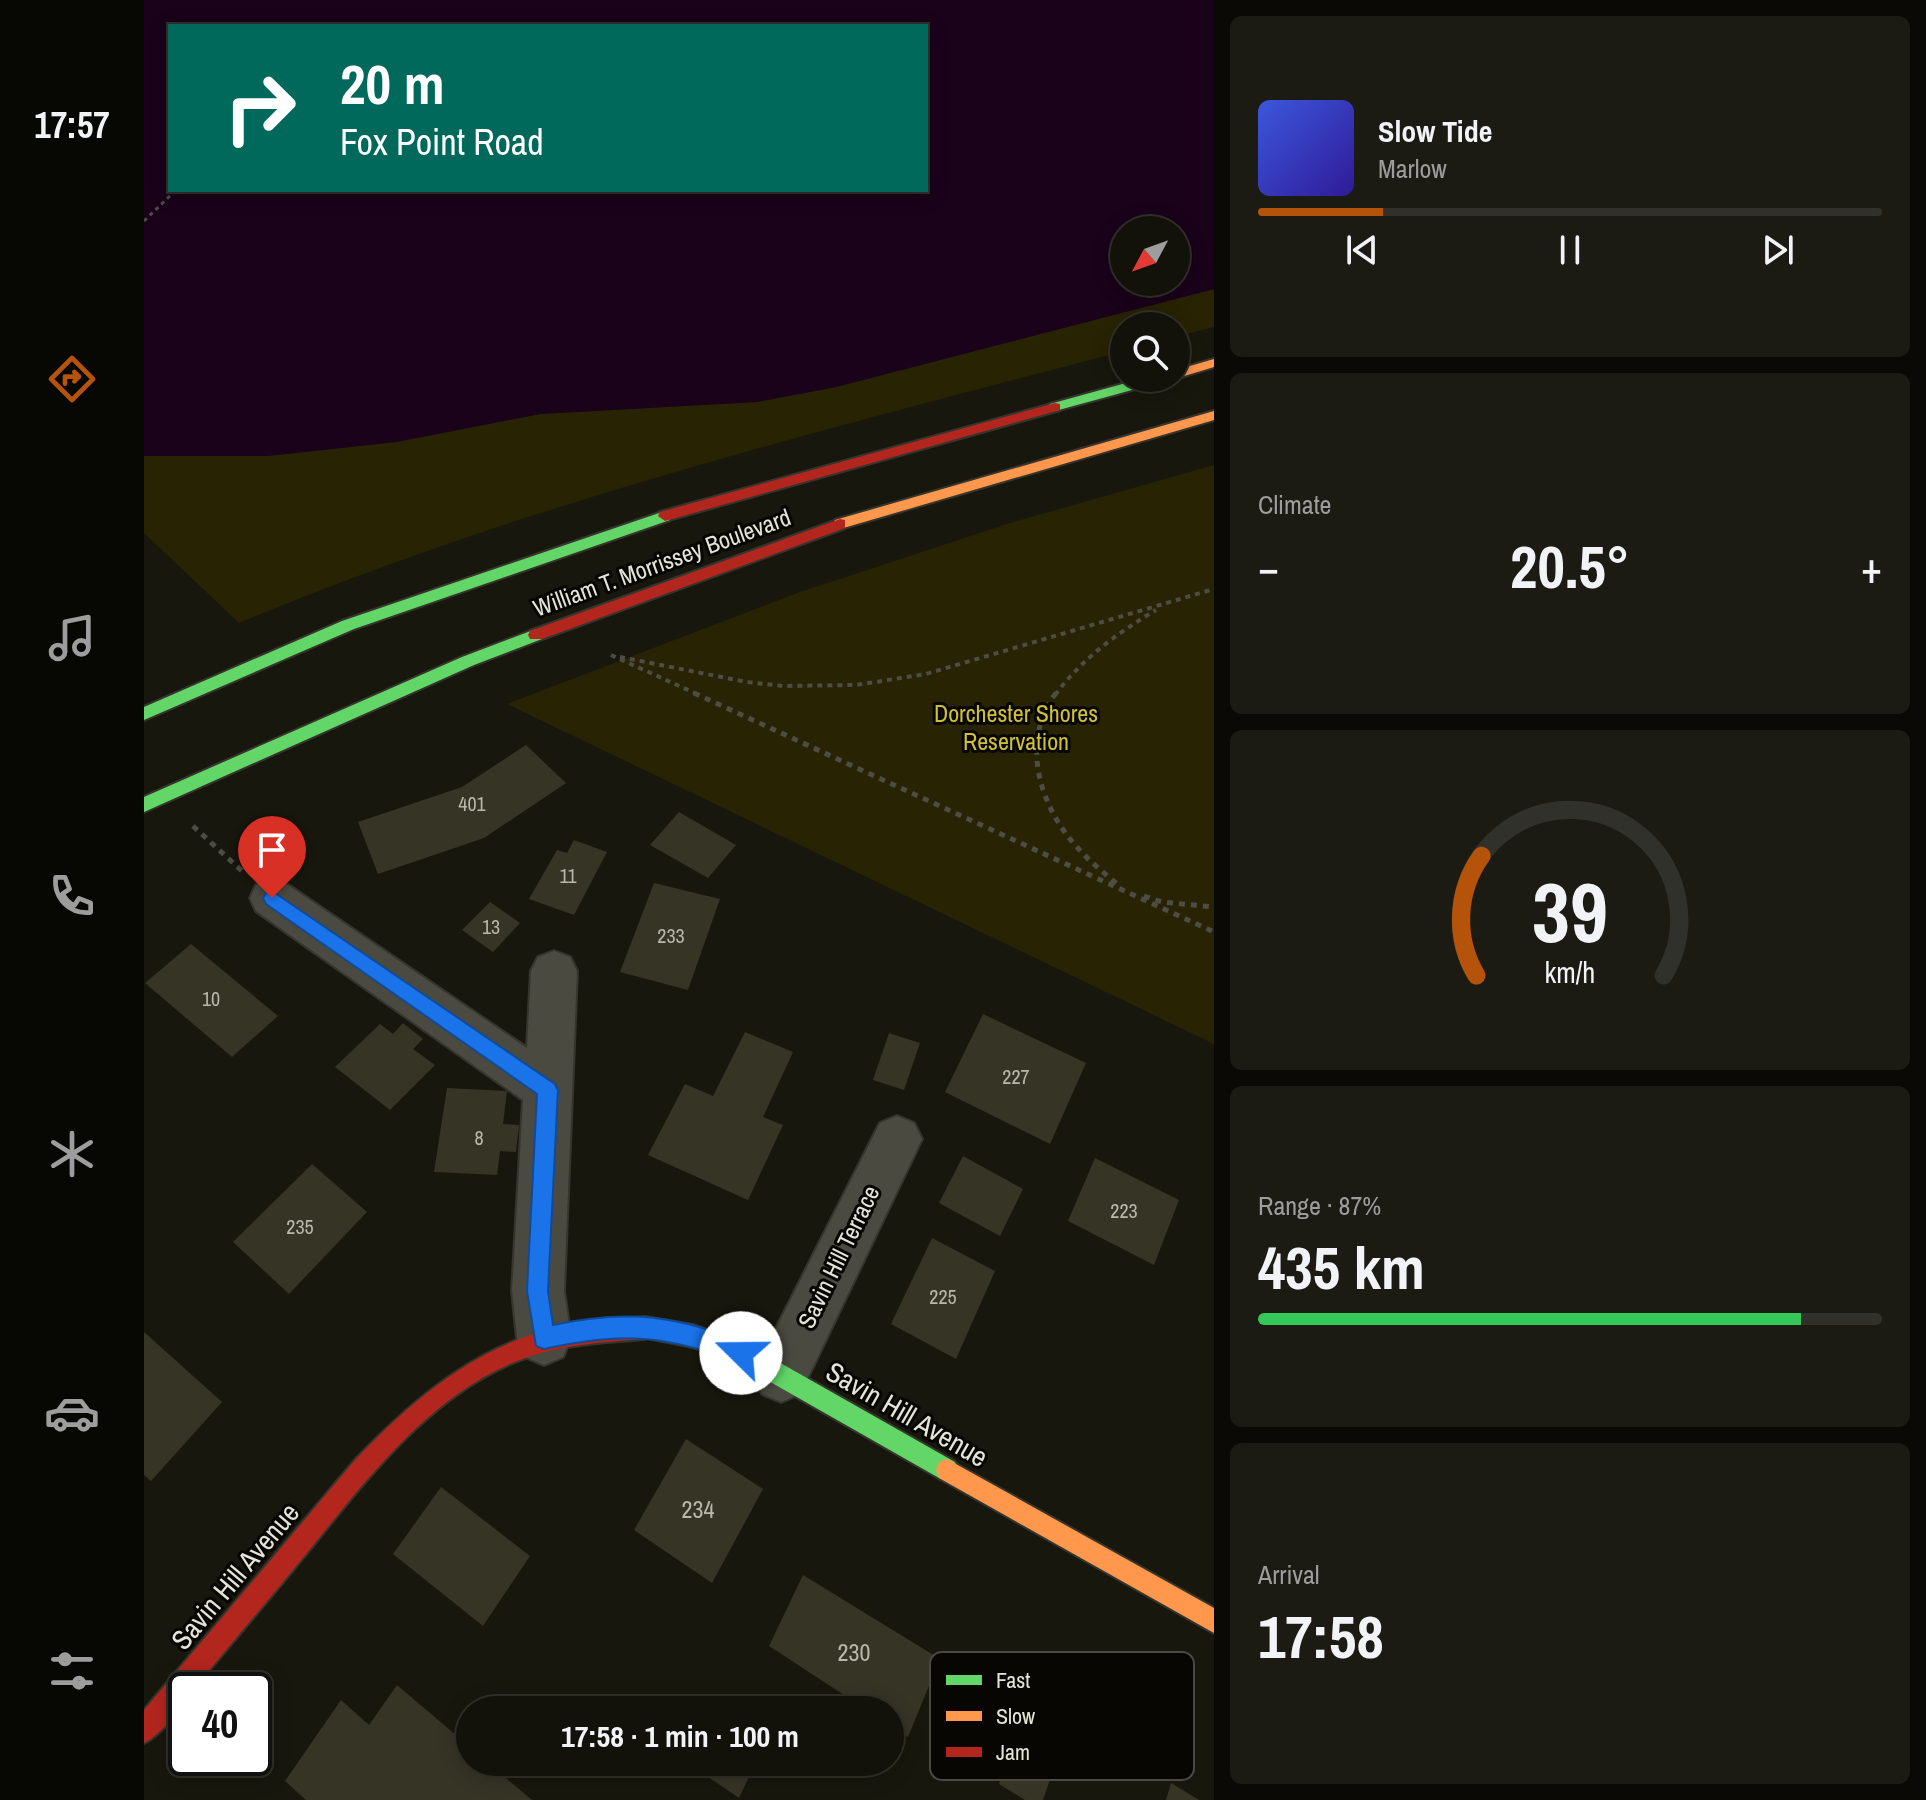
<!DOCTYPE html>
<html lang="en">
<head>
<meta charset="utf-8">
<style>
	:root { --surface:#12110a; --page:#1b1a13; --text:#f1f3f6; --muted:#9c9d9c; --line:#31312b; --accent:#b45309 }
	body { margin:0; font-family:"Archivo Narrow",sans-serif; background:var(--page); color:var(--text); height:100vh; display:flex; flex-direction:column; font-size:30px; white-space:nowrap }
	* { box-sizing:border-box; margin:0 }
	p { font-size:26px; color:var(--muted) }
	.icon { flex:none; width:44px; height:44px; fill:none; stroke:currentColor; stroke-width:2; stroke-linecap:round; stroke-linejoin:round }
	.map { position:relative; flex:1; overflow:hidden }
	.side { display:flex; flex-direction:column; gap:16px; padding:16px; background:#0a0906; width:712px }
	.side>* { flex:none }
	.hud { position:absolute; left:24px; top:24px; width:760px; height:168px; border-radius:0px; box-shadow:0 4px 20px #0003,0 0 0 2px var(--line); background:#00695c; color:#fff; overflow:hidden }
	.needle { width:52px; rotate:229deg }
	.tools { position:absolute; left:966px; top:216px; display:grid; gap:16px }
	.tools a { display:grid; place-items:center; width:80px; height:80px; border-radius:50%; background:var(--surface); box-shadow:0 4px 20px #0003,0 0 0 2px var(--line); font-size:40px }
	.speed { position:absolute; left:24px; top:1672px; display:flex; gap:16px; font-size:40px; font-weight:700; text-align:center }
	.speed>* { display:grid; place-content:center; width:104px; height:104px; border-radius:50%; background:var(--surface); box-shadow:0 4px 20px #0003,0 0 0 2px var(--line); line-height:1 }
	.speed .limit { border:4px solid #111; border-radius:12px; background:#fff; color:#111 }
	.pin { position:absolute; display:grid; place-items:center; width:68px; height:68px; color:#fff; margin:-82px -34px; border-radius:50% 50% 50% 0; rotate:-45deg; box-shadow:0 0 8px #0007 }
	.pin .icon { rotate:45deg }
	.me { position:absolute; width:88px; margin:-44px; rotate:292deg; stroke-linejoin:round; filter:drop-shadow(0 0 6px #0008) }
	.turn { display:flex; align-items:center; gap:28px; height:168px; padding:0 40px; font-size:36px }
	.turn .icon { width:104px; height:104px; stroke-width:2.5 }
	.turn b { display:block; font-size:56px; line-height:68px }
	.big { font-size:60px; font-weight:700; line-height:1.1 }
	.side .tile { flex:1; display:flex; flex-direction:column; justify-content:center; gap:12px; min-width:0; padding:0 28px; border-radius:12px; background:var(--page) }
	.side .dial { align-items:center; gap:0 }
	.dial svg { height:208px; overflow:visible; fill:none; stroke:var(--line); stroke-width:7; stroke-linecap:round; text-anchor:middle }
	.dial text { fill:var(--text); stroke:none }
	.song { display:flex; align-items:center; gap:24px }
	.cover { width:96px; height:96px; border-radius:12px; background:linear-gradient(135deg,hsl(230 70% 55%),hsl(250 70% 35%)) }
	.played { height:8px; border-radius:4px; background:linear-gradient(90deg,var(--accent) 20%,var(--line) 20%) }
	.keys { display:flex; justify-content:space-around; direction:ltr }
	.heat { display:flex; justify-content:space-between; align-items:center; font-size:44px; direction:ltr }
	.charge { height:12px; border-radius:6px; background:linear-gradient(90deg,#34c759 87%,var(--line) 0) }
	.trip { position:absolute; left:312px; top:1696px; width:448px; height:80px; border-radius:40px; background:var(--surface); box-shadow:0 4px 20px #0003,0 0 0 2px var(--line); font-weight:700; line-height:80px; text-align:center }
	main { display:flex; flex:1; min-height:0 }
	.dock { display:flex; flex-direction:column; width:144px; justify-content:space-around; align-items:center; background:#070704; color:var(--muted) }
	.dock .icon { width:56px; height:56px }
	.dock .selected { color:var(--accent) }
	.dock b { font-size:36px; color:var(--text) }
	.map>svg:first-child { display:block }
	.green { fill:#282302 }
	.water { fill:#1a021a; fill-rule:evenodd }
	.building { fill:#363425 }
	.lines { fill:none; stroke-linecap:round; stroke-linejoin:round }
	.street-casing { stroke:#35342d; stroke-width:4 }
	.fast-casing { stroke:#35342d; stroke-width:4 }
	.slow-casing { stroke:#35342d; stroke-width:4 }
	.jam-casing { stroke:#35342d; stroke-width:4 }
	.path-far2 { stroke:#4d4c45; stroke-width:3; stroke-dasharray:4 4; stroke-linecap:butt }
	.path-far1 { stroke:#4d4c45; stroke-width:4; stroke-dasharray:5 5; stroke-linecap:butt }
	.path { stroke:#4d4c45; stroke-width:5; stroke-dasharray:6 6; stroke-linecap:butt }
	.street { fill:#4a4a41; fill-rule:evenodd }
	.fast { fill:#63d668; fill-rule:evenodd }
	.slow { fill:#ff974d; fill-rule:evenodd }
	.jam { fill:#b3261e; fill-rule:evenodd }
	.route { fill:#1a73e8; stroke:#114b97; stroke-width:2 }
	.labels { text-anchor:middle; stroke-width:6; stroke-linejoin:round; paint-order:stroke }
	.number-label { font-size:20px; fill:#b9b8ab }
	.street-label { font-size:24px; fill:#e5e4d8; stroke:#070602 }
	.park-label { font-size:24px; fill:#d1c233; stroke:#070602 }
	.near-number-label { font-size:24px; fill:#b9b8ab }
	.near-street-label { font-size:28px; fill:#e5e4d8; stroke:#070602 }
	.key { fill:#070602; stroke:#4a4942; stroke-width:2 }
	.key-label { font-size:22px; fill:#e5e4d8 }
</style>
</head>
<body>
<main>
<nav class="dock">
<b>17:57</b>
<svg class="icon selected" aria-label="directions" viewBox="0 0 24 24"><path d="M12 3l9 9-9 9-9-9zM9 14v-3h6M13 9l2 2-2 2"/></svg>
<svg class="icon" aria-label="music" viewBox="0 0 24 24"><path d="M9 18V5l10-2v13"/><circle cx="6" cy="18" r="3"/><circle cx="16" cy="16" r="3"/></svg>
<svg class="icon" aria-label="phone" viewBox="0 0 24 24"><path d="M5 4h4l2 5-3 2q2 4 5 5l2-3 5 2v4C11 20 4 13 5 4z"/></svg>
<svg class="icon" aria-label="climate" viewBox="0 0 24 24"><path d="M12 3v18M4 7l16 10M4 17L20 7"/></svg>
<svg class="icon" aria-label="car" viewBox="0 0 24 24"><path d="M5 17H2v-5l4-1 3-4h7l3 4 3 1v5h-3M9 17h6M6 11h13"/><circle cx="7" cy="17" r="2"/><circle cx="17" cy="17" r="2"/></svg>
<svg class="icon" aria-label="filters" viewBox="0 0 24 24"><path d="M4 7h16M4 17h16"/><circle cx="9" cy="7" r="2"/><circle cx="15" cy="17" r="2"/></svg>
</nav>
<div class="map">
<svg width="1070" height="1800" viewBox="0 0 1070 1800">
	<rect width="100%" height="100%" fill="#18170d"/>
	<!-- green -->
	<g class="green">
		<path d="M1070,289V327L1032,337V326H980V351C681,430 381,503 95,623L0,533V456H123L252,442L396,414L612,402L692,387Z"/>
		<polygon points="1070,465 1070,1044 363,704 656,592 866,523"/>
	</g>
	<!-- water -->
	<path class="water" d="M0,0H1070V289L692,387L612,402L396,414L252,442L123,456H0ZM26,26H782V190H26ZM980,230H1032V282H980Z"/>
	<!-- building -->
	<g class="building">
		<polygon points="382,745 422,783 340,838 234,874 214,822 318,787"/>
		<polygon points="535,812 592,845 564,878 506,845"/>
		<polygon points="430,840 463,852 430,915 385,899 413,850 423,853"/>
		<polygon points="510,883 576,899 544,990 476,972"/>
		<polygon points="346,902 376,923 349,952 318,930"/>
		<polygon points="47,944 134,1016 88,1057 1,983"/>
		<polygon points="839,1014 942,1063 906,1144 801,1092"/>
		<polygon points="259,1023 279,1039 269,1049 291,1065 246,1110 191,1067 236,1024 249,1034"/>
		<polygon points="601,1032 649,1052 619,1117 639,1125 604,1200 504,1155 541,1084 569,1096"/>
		<polygon points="745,1033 776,1043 760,1090 729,1080"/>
		<polygon points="303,1088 363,1091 359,1124 375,1125 372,1152 356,1151 353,1175 290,1172"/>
		<polygon points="819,1156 879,1189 856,1236 795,1203"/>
		<polygon points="951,1158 1035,1200 1010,1265 924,1221"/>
		<polygon points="168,1164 223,1212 145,1294 89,1242"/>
		<polygon points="788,1238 851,1271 812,1359 747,1324"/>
		<polygon points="0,1332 78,1402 7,1481 0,1475"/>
		<polygon points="542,1439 619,1489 568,1583 490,1530"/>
		<polygon points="297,1487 386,1556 339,1626 249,1554"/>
		<polygon points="659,1575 796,1659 764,1737 746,1725 746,1710 723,1710 625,1646"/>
		<polygon points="896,1671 935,1694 899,1800 881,1800 855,1784"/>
		<polygon points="253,1685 326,1747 326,1762 343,1762 388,1800 162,1800 141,1781 197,1700 225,1725"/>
		<polygon points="550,1762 612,1762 595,1798 548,1766"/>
		<polygon points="1027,1783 1055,1800 1022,1800"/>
	</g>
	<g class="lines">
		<!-- street casing -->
		<g class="street-casing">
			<g id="street">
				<polygon points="128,880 144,885 383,1048 387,971 394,957 410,951 426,957 433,971 420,1291 427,1338 419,1357 400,1365 381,1357 373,1338 368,1291 379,1100 112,911 106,898 112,885"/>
				<polygon points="753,1116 770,1123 778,1139 656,1394 637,1402 618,1394 610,1375 618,1356 736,1123"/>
			</g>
		</g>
		<!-- fast casing -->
		<g class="fast-casing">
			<g id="fast">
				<polygon points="1000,378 1023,378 1021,381 911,411 904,407 906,404"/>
				<polygon points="521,511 526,512 526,520 210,629 0,720 0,707 198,621"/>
				<polygon points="392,629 400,635 398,639 330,665 0,812 0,797 318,657"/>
				<polygon points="501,1317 549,1325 605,1345 811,1462 814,1470 811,1478 803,1481 795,1478 591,1362 549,1347 493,1336 490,1328 493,1320"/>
			</g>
		</g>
		<!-- slow casing -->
		<g class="slow-casing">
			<g id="slow">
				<polygon points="1070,359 1070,367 1037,377 1032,378 1031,378 1032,370"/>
				<polygon points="1070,411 1070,420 696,529 689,524 691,520"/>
				<polygon points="803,1459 1070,1608 1070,1633 795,1478 792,1470 795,1462"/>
			</g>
		</g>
		<!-- jam casing -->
		<g class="jam-casing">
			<g id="jam">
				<polygon points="911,403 916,404 916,410 521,521 514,516 516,512"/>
				<polygon points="696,519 701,520 701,528 398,639 386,639 384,635 386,631"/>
				<path d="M501,1317L509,1320L512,1328L509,1336L501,1339C462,1342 424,1344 387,1356C289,1388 221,1482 158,1559C122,1603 85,1646 49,1690H42C42,1707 15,1736 0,1743V1710L211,1460C276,1392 343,1337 439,1322C459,1319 481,1319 501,1317Z"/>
			</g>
		</g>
		<!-- path-far2 -->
		<polyline class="path-far2" points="0,221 32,190"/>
		<!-- path-far1 -->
		<g class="path-far1">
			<polyline points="467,655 555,695"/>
			<polyline points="476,657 603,682 639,686 712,685 782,674 1070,589"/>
			<path d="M911,695C939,658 972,634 1012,610"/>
		</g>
		<!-- path -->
		<g class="path">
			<polyline points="550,693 1070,932"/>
			<path d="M912,693C876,741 895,805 932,846C944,860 959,872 973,884"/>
			<polyline points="49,826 98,871"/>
			<polyline points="1000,896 1018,902 1070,907"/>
		</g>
		<!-- street -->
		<use href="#street" class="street"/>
		<!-- fast -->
		<use href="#fast" class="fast"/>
		<!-- slow -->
		<use href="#slow" class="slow"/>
		<!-- jam -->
		<use href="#jam" class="jam"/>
	</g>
	<!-- route -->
	<path class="route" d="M128,891L411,1084L414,1090L404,1291L409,1325C482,1309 536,1315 604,1345L608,1353L604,1361L597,1364C523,1334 477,1332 400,1349L392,1346L383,1291L393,1094L122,904L119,898L122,893Z"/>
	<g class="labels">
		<!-- number labels -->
		<g class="number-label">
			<text x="328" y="811">401</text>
			<text x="424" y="883">11</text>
			<text x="347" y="934">13</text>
			<text x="527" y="943">233</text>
			<text x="67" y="1006">10</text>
			<text x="872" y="1084">227</text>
			<text x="335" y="1145">8</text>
			<text x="980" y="1218">223</text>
			<text x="156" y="1234">235</text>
			<text x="799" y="1304">225</text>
		</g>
		<!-- street labels -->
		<g class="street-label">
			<text transform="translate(518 563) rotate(-20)" y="8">William T. Morrissey Boulevard</text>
			<text transform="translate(695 1257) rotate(-64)" y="8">Savin Hill Terrace</text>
		</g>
		<!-- park labels -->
		<g class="park-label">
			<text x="872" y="722">Dorchester Shores<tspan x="872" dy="28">Reservation</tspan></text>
		</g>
		<!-- near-number labels -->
		<g class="near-number-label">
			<text x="554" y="1518">234</text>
			<text x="710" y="1661">230</text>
		</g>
		<!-- near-street labels -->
		<g class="near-street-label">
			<text transform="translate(763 1414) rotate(30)" y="10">Savin Hill Avenue</text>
			<text transform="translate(91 1576) rotate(-50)" y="10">Savin Hill Avenue</text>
		</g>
	</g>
	<!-- legend -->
	<rect x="786" y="1652" width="264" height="128" rx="12" class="key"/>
	<rect x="802" y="1675" width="36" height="10" fill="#63d668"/>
	<rect x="802" y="1711" width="36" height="10" fill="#ff974d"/>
	<rect x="802" y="1747" width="36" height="10" fill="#b3261e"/>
	<g class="key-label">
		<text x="852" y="1688">Fast</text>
		<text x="852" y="1724">Slow</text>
		<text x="852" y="1760">Jam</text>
	</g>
</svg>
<div class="tools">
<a><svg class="needle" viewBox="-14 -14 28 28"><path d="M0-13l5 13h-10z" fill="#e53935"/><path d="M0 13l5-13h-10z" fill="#9c9d9c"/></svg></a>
<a><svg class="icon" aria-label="search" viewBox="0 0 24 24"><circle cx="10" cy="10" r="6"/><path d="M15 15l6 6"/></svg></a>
</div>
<div class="speed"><div class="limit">40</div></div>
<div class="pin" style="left:128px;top:898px;background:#d93025"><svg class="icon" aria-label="arrive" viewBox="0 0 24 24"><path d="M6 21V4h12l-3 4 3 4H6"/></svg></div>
<svg class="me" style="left:597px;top:1353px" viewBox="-20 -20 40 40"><circle r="19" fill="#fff"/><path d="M0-13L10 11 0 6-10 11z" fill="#1a73e8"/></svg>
<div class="trip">17:58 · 1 min · 100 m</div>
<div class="hud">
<div class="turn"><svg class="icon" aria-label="right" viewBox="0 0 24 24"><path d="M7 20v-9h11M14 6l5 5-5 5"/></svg><div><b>20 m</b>Fox Point Road</div></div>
</div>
</div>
<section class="side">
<div class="tile">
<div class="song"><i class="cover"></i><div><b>Slow Tide</b><p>Marlow</p></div></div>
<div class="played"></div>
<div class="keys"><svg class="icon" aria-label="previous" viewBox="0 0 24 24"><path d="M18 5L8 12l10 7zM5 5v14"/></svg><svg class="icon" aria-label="pause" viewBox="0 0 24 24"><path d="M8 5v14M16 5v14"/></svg><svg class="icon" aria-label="next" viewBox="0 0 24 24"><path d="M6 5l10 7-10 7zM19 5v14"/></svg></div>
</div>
<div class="tile"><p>Climate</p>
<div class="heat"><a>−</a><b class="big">20.5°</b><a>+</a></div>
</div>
<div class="tile dial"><svg viewBox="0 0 100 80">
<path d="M14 69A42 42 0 1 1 86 69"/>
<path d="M14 69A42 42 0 0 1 16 23" stroke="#b45309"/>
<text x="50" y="56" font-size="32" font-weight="700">39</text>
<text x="50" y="72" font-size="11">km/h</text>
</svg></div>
<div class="tile"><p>Range · 87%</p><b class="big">435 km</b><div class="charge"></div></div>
<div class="tile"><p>Arrival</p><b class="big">17:58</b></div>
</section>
</main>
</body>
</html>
